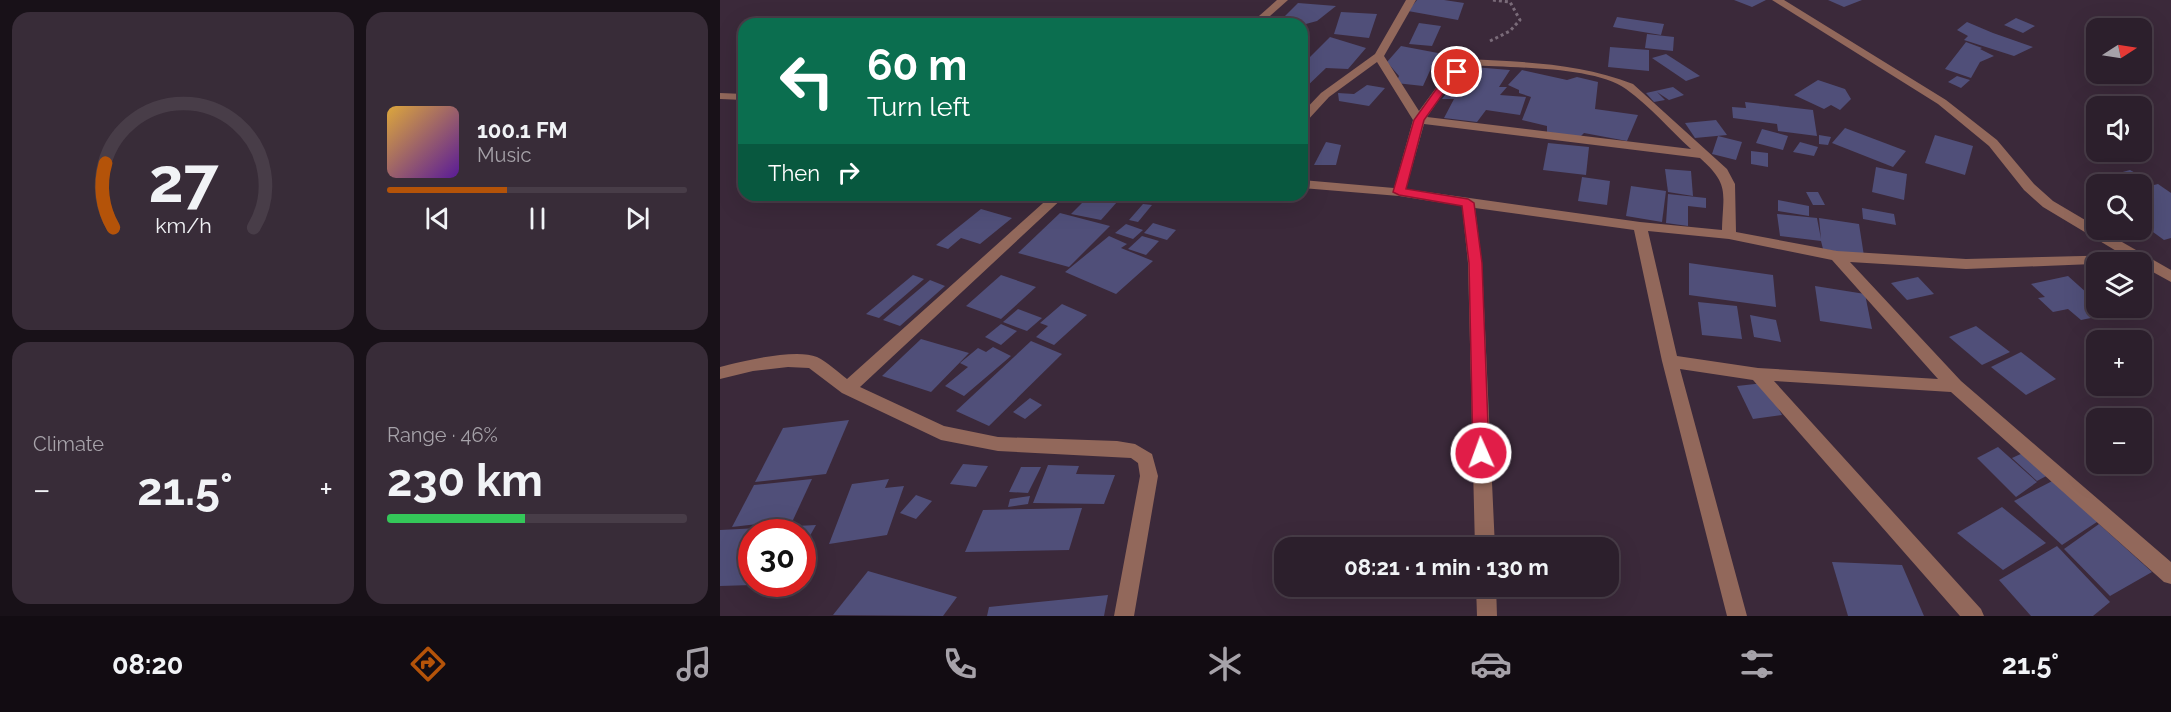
<!DOCTYPE html>
<html lang="en">
<head>
<meta charset="utf-8">
<style>
	:root { --surface:#2c1f2c; --page:#382c38; --text:#f1f3f6; --muted:#a6a2a9; --line:#483d48; --accent:#b45309 }
	body { margin:0; font-family:Raleway,sans-serif; background:var(--page); color:var(--text); height:100vh; display:flex; flex-direction:column; font-size:22px; white-space:nowrap }
	* { box-sizing:border-box; margin:0 }
	p { font-size:20px; color:var(--muted) }
	.icon { flex:none; width:33px; height:33px; fill:none; stroke:currentColor; stroke-width:2; stroke-linecap:round; stroke-linejoin:round }
	.map { position:relative; flex:1; overflow:hidden }
	.side { display:flex; flex-direction:column; gap:12px; padding:12px; background:#181118; width:720px }
	.side>* { flex:none }
	.banner { position:absolute; left:18px; top:18px; width:570px; height:183px; border-radius:18px; box-shadow:0 6px 24px #0002,0 0 0 2px var(--line); background:#0b6e4f; color:#fff; overflow:hidden }
	.needle { width:39px; rotate:78deg }
	.buttons { position:absolute; left:1366px; top:18px; display:grid; gap:12px }
	.buttons a { display:grid; place-items:center; width:66px; height:66px; border-radius:12px; background:var(--surface); box-shadow:0 6px 24px #0002,0 0 0 2px var(--line); font-size:30px }
	.speed { position:absolute; left:18px; top:519px; display:flex; gap:12px; font-size:30px; font-weight:700; text-align:center }
	.speed>* { display:grid; place-content:center; width:78px; height:78px; border-radius:50%; background:var(--surface); box-shadow:0 6px 24px #0002,0 0 0 2px var(--line); line-height:1 }
	.speed .limit { border:9px solid #d22; background:#fff; color:#111 }
	.pin { position:absolute; display:grid; place-items:center; width:51px; height:51px; color:#fff; margin:-26px; border:3px solid #fff; border-radius:50%; box-shadow:0 2px 6px #0007 }
	.me { position:absolute; width:66px; margin:-33px; rotate:358deg; stroke-linejoin:round; filter:drop-shadow(0 0 4px #0008) }
	.turn { display:flex; align-items:center; gap:21px; height:126px; padding:0 30px; font-size:27px }
	.turn .icon { width:78px; height:78px; stroke-width:2.5 }
	.turn b { display:block; font-size:42px; line-height:51px }
	.then { display:flex; align-items:center; height:57px; padding:0 30px; background:#0003; gap:12px; font-size:22px }
	.big { font-size:45px; font-weight:700; line-height:1.1 }
	.side .tile { flex:1; display:flex; flex-direction:column; justify-content:center; gap:9px; min-width:0; padding:0 21px; border-radius:18px; background:var(--page) }
	.side .dial { align-items:center; gap:0 }
	.dial svg { height:156px; overflow:visible; fill:none; stroke:var(--line); stroke-width:7; stroke-linecap:round; text-anchor:middle }
	.dial text { fill:var(--text); stroke:none }
	.song { display:flex; align-items:center; gap:18px }
	.cover { width:72px; height:72px; border-radius:9px; background:linear-gradient(135deg,hsl(40 70% 55%),hsl(270 70% 35%)) }
	.played { height:6px; border-radius:3px; background:linear-gradient(90deg,var(--accent) 40%,var(--line) 40%) }
	.keys { display:flex; justify-content:space-around; direction:ltr }
	.heat { display:flex; justify-content:space-between; align-items:center; font-size:33px; direction:ltr }
	.charge { height:9px; border-radius:4px; background:linear-gradient(90deg,#34c759 46%,var(--line) 0) }
	.side .tiles { flex:1; display:grid; gap:12px; grid-template-columns:repeat(2,1fr) }
	.trip { position:absolute; left:554px; top:537px; width:345px; height:60px; border-radius:18px; background:var(--surface); box-shadow:0 6px 24px #0002,0 0 0 2px var(--line); font-weight:700; line-height:60px; text-align:center }
	.menu { display:flex; height:96px; justify-content:space-around; align-items:center; background:#120c12; color:var(--muted) }
	.menu .icon { width:42px; height:42px }
	.menu .active { color:var(--accent) }
	.menu b { font-size:27px; color:var(--text) }
	main { display:flex; flex:1; min-height:0 }
	.map>svg:first-child { display:block }
	.building { fill:#504f79 }
	.lines { fill:none; stroke-linecap:round; stroke-linejoin:round }
	.path { stroke:#7a6b79; stroke-width:3; stroke-dasharray:3 3; stroke-linecap:butt }
	.minor { fill:#92685b; fill-rule:evenodd }
	.route { fill:#e11d48; stroke:#92132f; stroke-width:1.5 }
</style>
</head>
<body>
<main>
<section class="side">
<div class="tiles">
<div class="tile dial"><svg viewBox="0 0 100 80">
<path d="M14 69A42 42 0 1 1 86 69"/>
<path d="M14 69A42 42 0 0 1 10 36" stroke="#b45309"/>
<text x="50" y="56" font-size="32" font-weight="700">27</text>
<text x="50" y="72" font-size="11">km/h</text>
</svg></div>
<div class="tile">
<div class="song"><i class="cover"></i><div><b>100.1 FM</b><p>Music</p></div></div>
<div class="played"></div>
<div class="keys"><svg class="icon" aria-label="previous" viewBox="0 0 24 24"><path d="M18 5L8 12l10 7zM5 5v14"/></svg><svg class="icon" aria-label="pause" viewBox="0 0 24 24"><path d="M8 5v14M16 5v14"/></svg><svg class="icon" aria-label="next" viewBox="0 0 24 24"><path d="M6 5l10 7-10 7zM19 5v14"/></svg></div>
</div>
<div class="tile"><p>Climate</p>
<div class="heat"><a>−</a><b class="big">21.5°</b><a>+</a></div>
</div>
<div class="tile"><p>Range · 46%</p><b class="big">230 km</b><div class="charge"></div></div>
</div>
</section>
<div class="map">
<svg width="1451" height="616" viewBox="0 0 1451 616">
	<rect width="100%" height="100%" fill="#3b293a"/>
	<!-- building -->
	<g class="building">
		<polygon points="697,0 724,0 744,3 738,20 688,11"/>
		<polygon points="1014,0 1046,0 1032,7"/>
		<polygon points="1108,0 1142,0 1124,7"/>
		<polygon points="578,3 616,6 597,21 582,25 557,24"/>
		<polygon points="621,12 657,14 649,38 614,34"/>
		<polygon points="897,17 944,24 941,35 893,27"/>
		<polygon points="1296,18 1315,26 1303,33 1284,25"/>
		<polygon points="1247,22 1273,33 1313,47 1294,56 1244,40 1248,36 1237,30"/>
		<polygon points="699,23 721,26 712,46 689,44"/>
		<polygon points="927,34 954,37 953,51 925,48"/>
		<polygon points="610,37 646,48 628,69 606,68 582,91 582,65"/>
		<polygon points="1246,42 1262,48 1260,49 1274,56 1260,62 1251,78 1225,69"/>
		<polygon points="681,46 718,53 703,86 676,83 679,76 667,62"/>
		<polygon points="890,47 929,50 929,71 888,67"/>
		<polygon points="946,54 980,76 966,81 932,58"/>
		<polygon points="753,67 790,70 779,87 787,87 780,95 806,97 800,115 766,110 757,122 724,118 734,99 722,99 740,76 745,76"/>
		<polygon points="802,70 847,80 857,77 878,82 875,109 918,115 907,141 864,133 860,137 827,132 827,126 802,120 811,97 799,93 799,90 788,85"/>
		<polygon points="1237,76 1250,80 1241,88 1228,82"/>
		<polygon points="1098,80 1125,89 1131,99 1120,110 1111,105 1104,109 1074,95"/>
		<polygon points="647,85 665,88 649,106 619,101 618,93 634,94"/>
		<polygon points="953,87 964,95 949,100 937,92 945,100 934,102 926,93"/>
		<polygon points="1025,102 1093,110 1097,136 1058,131 1057,124 1013,118 1012,107 1026,108"/>
		<polygon points="996,120 1007,135 975,138 965,123"/>
		<polygon points="1125,128 1186,151 1173,167 1112,143"/>
		<polygon points="1042,129 1068,136 1063,150 1036,143"/>
		<polygon points="1099,135 1111,137 1108,145 1099,144"/>
		<polygon points="1215,135 1253,146 1245,175 1205,163"/>
		<polygon points="998,136 1022,142 1016,160 992,154"/>
		<polygon points="606,142 621,145 616,165 594,165"/>
		<polygon points="1080,142 1098,147 1094,156 1073,152"/>
		<polygon points="828,143 869,147 866,175 823,170"/>
		<polygon points="1031,151 1048,153 1048,167 1031,164"/>
		<polygon points="1156,167 1187,174 1184,200 1152,192"/>
		<polygon points="945,169 971,171 973,196 948,192"/>
		<polygon points="1410,170 1430,181 1420,184 1399,173"/>
		<polygon points="862,177 890,181 887,205 858,201"/>
		<polygon points="1438,184 1451,193 1451,238 1444,240 1422,224 1422,188"/>
		<polygon points="911,186 946,191 942,222 906,216"/>
		<polygon points="1086,192 1098,192 1105,205 1093,205"/>
		<polygon points="948,194 986,198 986,208 968,206 968,226 946,223"/>
		<polygon points="387,195 428,195 420,203"/>
		<polygon points="369,196 397,202 381,220 351,214"/>
		<polygon points="1058,200 1089,206 1089,216 1058,211"/>
		<polygon points="423,204 432,205 418,222 409,220"/>
		<polygon points="1142,208 1174,214 1176,225 1143,219"/>
		<polygon points="261,209 292,218 260,244 241,238 228,249 216,245"/>
		<polygon points="340,213 390,226 349,267 298,253"/>
		<polygon points="1057,214 1097,218 1101,239 1099,218 1139,224 1144,256 1103,249 1101,241 1060,236"/>
		<polygon points="433,223 456,230 447,240 424,233"/>
		<polygon points="406,224 423,230 413,239 395,233"/>
		<polygon points="389,236 407,244 401,248 433,261 396,294 345,272"/>
		<polygon points="422,236 439,241 426,255 408,249"/>
		<polygon points="969,263 1053,275 1056,307 969,295"/>
		<polygon points="193,275 204,279 159,318 146,314"/>
		<polygon points="281,275 316,287 281,319 246,306"/>
		<polygon points="1348,276 1377,302 1377,308 1384,308 1391,314 1361,320 1348,309 1333,312 1318,298 1325,297 1311,284"/>
		<polygon points="1198,277 1214,294 1187,300 1171,283"/>
		<polygon points="210,280 225,286 180,326 163,320"/>
		<polygon points="1095,286 1145,294 1152,329 1100,321"/>
		<polygon points="978,302 1017,306 1022,339 982,335"/>
		<polygon points="342,304 367,315 334,345 316,337 328,326 320,323"/>
		<polygon points="298,309 322,318 307,331 283,322"/>
		<polygon points="1030,315 1056,320 1061,342 1034,337"/>
		<polygon points="281,324 297,331 281,345 265,337"/>
		<polygon points="1256,326 1290,352 1262,365 1229,337"/>
		<polygon points="201,339 249,353 211,392 162,376"/>
		<polygon points="311,341 342,354 269,426 236,411"/>
		<polygon points="273,347 291,356 244,396 225,386 248,367 240,363 258,348 266,352"/>
		<polygon points="1301,352 1336,379 1306,395 1271,367"/>
		<polygon points="1044,383 1062,415 1033,419 1017,386"/>
		<polygon points="310,398 322,405 305,419 293,412"/>
		<polygon points="129,420 106,474 35,482 63,428"/>
		<polygon points="1278,447 1317,482 1296,497 1257,458"/>
		<polygon points="1305,452 1330,474 1317,481 1292,458"/>
		<polygon points="243,464 268,466 256,487 230,484"/>
		<polygon points="328,465 359,466 356,474 395,475 384,504 313,503"/>
		<polygon points="301,467 321,467 308,493 289,492"/>
		<polygon points="1340,477 1383,518 1342,545 1294,501"/>
		<polygon points="92,479 73,520 12,527 34,485"/>
		<polygon points="169,479 165,488 184,486 167,535 109,544 132,484"/>
		<polygon points="196,495 212,501 196,519 180,513"/>
		<polygon points="310,496 308,504 288,507 290,499"/>
		<polygon points="1282,507 1326,543 1283,570 1237,533"/>
		<polygon points="362,508 349,550 245,552 263,510"/>
		<polygon points="1379,524 1432,572 1390,596 1344,549"/>
		<polygon points="96,525 82,550 82,532 32,532 32,585 0,586 0,530"/>
		<polygon points="1337,546 1390,602 1373,616 1311,616 1279,580"/>
		<polygon points="1112,562 1182,565 1204,616 1128,616"/>
		<polygon points="148,571 237,597 223,616 113,615"/>
		<polygon points="388,595 384,616 267,616 269,607"/>
	</g>
	<g class="lines">
		<!-- path -->
		<polyline class="path" points="770,41 790,31 800,20 790,2 772,0"/>
		<!-- minor -->
		<g class="minor">
			<polygon points="557,0 568,0 541,24 530,24"/>
			<path d="M686,0H696L664,56L699,111L721,81L748,59C804,62 860,63 913,84L1007,169L1015,184L1016,232L1117,251L1246,259L1403,255L1323,207L1304,190L1269,146L1218,104L1052,0H1064L1226,100L1277,140L1314,184L1333,201L1377,227V230H1381L1451,270V282L1422,266V262L1246,269L1130,262L1241,381L1451,562V584L1444,582L1231,392L1054,381L1261,609L1264,616H1240L1033,380L960,369L1027,616H1007L942,361L914,230L755,208L762,263L775,548H755L748,263L742,206L679,196L582,188V180L674,188L693,120L657,62L609,97L586,122L582,123V113L601,93L655,54ZM751,65C790,68 874,66 906,89C930,106 950,130 971,149L707,117L729,85ZM704,124L980,158C1010,185 1003,192 1002,230L920,222L686,189ZM928,231L1009,239L1112,260L1218,379L1038,368L957,356Z"/>
			<polygon points="275,21 383,21 388,24 270,24"/>
			<polygon points="0,93 24,94 24,100 0,99"/>
			<path d="M332,195H346L140,387L224,426L278,437L397,441L415,444L432,454L438,476L414,616H394L420,476L418,463L411,458L278,451L221,440L122,393L89,368L68,367L33,371L0,379V367C22,361 76,348 97,357C107,362 118,372 127,379Z"/>
			<polygon points="756,586 776,586 777,616 757,616"/>
		</g>
	</g>
	<!-- route -->
	<polygon class="route" points="733,70 742,72 729,85 704,120 686,189 748,199 754,203 762,263 769,453 767,457 761,459 756,457 753,453 749,263 742,206 679,195 673,192 694,120 722,81"/>
</svg>
<div class="buttons">
<a><svg class="needle" viewBox="-14 -14 28 28"><path d="M0-13l5 13h-10z" fill="#e53935"/><path d="M0 13l5-13h-10z" fill="#a6a2a9"/></svg></a>
<a><svg class="icon" aria-label="sound" viewBox="0 0 24 24"><path d="M4 9h4l5-4v14l-5-4H4zM17 9q2 3 0 6"/></svg></a>
<a><svg class="icon" aria-label="search" viewBox="0 0 24 24"><circle cx="10" cy="10" r="6"/><path d="M15 15l6 6"/></svg></a>
<a><svg class="icon" aria-label="layers" viewBox="0 0 24 24"><path d="M12 4l9 5-9 5-9-5zM3 14l9 5 9-5"/></svg></a>
<a>+</a>
<a>−</a>
</div>
<div class="speed"><div class="limit">30</div></div>
<div class="pin" style="left:737px;top:72px;background:#d93025"><svg class="icon" aria-label="arrive" viewBox="0 0 24 24"><path d="M6 21V4h12l-3 4 3 4H6"/></svg></div>
<svg class="me" style="left:761px;top:453px" viewBox="-20 -20 40 40"><circle r="17" fill="#e11d48" stroke="#fff" stroke-width="3"/><path d="M0-11L8 9 0 5-8 9z" fill="#fff"/></svg>
<div class="trip">08:21 · 1 min · 130 m</div>
<div class="banner">
<div class="turn"><svg class="icon" aria-label="left" viewBox="0 0 24 24"><path d="M17 20v-9H6M10 6l-5 5 5 5"/></svg><div><b>60 m</b>Turn left</div></div>
<div class="then">Then<svg class="icon" aria-label="right" viewBox="0 0 24 24"><path d="M7 20v-9h11M14 6l5 5-5 5"/></svg></div>
</div>
</div>
</main>
<nav class="menu">
<b>08:20</b>
<svg class="icon active" aria-label="directions" viewBox="0 0 24 24"><path d="M12 3l9 9-9 9-9-9zM9 14v-3h6M13 9l2 2-2 2"/></svg>
<svg class="icon" aria-label="music" viewBox="0 0 24 24"><path d="M9 18V5l10-2v13"/><circle cx="6" cy="18" r="3"/><circle cx="16" cy="16" r="3"/></svg>
<svg class="icon" aria-label="phone" viewBox="0 0 24 24"><path d="M5 4h4l2 5-3 2q2 4 5 5l2-3 5 2v4C11 20 4 13 5 4z"/></svg>
<svg class="icon" aria-label="climate" viewBox="0 0 24 24"><path d="M12 3v18M4 7l16 10M4 17L20 7"/></svg>
<svg class="icon" aria-label="car" viewBox="0 0 24 24"><path d="M5 17H2v-5l4-1 3-4h7l3 4 3 1v5h-3M9 17h6M6 11h13"/><circle cx="7" cy="17" r="2"/><circle cx="17" cy="17" r="2"/></svg>
<svg class="icon" aria-label="filters" viewBox="0 0 24 24"><path d="M4 7h16M4 17h16"/><circle cx="9" cy="7" r="2"/><circle cx="15" cy="17" r="2"/></svg>
<b>21.5°</b>
</nav>
</body>
</html>
